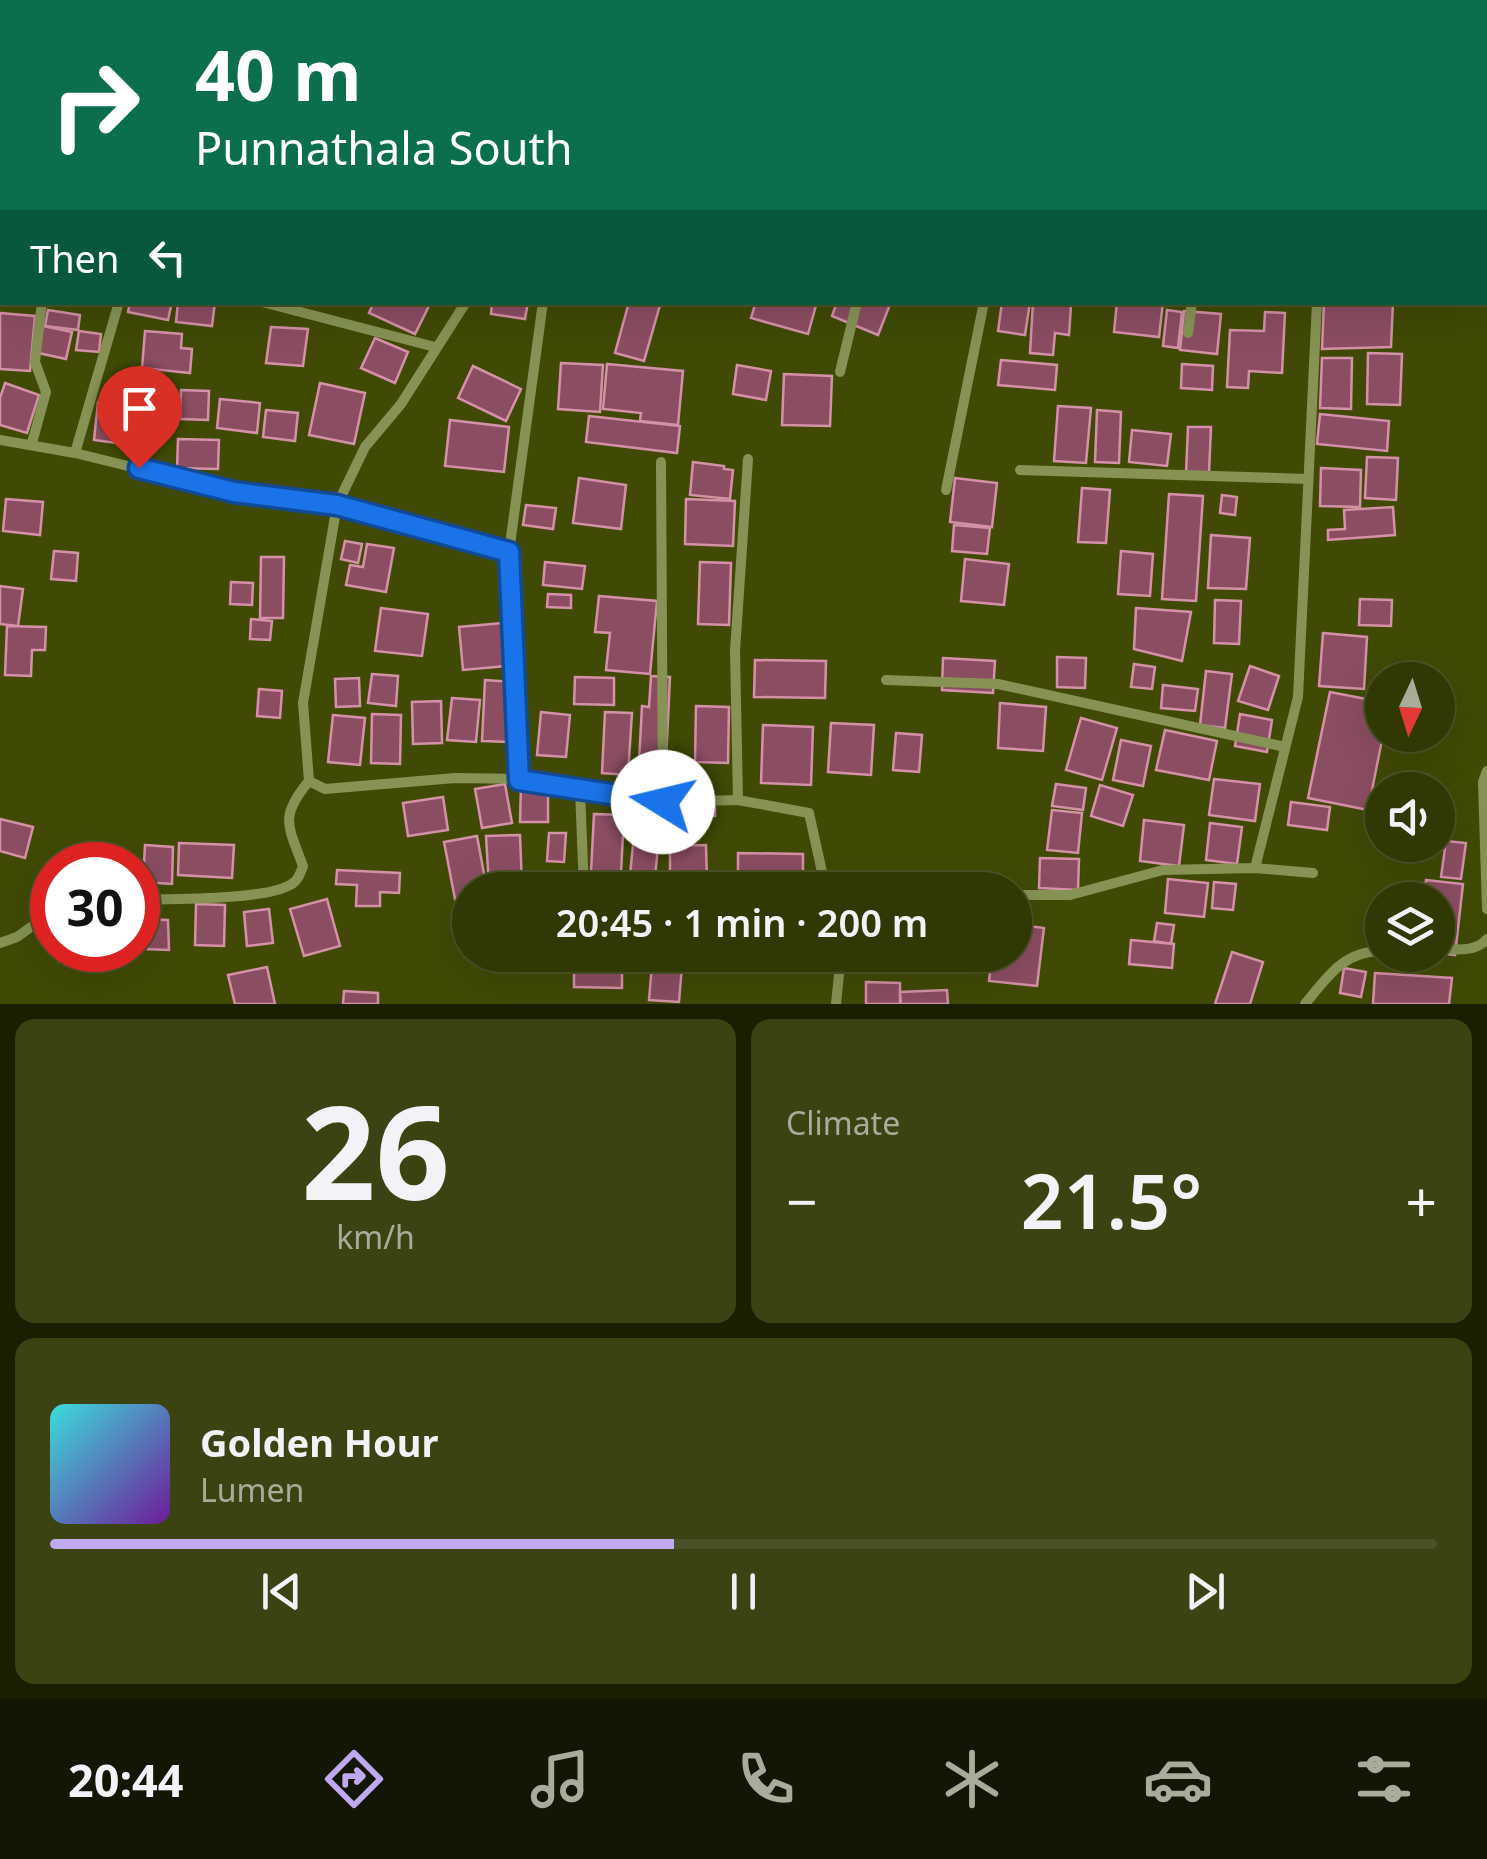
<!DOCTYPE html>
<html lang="en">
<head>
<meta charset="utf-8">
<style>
	:root { --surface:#303804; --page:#3c4313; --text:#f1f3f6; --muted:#a8ac9a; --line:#4b5226; --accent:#c0a8f3 }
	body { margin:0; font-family:"Noto Sans",sans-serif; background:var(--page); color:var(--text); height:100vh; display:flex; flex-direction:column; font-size:38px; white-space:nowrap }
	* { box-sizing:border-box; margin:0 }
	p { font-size:32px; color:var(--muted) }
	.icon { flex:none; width:55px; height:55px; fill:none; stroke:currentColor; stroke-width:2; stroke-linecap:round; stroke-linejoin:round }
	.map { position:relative; height:1004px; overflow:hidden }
	.sheet { display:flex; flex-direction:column; gap:15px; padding:15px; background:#1a1f02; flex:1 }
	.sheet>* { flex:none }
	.top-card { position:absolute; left:0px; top:0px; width:1488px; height:305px; box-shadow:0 10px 40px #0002,0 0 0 2px var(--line); background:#0b6e4f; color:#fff; overflow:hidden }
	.needle { width:65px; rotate:184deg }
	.fabs { position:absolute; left:1365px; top:662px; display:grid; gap:20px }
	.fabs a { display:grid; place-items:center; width:90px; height:90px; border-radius:50%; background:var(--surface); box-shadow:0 10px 40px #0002,0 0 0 2px var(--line); font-size:50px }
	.speed { position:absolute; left:30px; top:842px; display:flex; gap:20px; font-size:50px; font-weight:700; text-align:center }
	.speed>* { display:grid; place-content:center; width:130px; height:130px; border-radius:50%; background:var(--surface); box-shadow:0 10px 40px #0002,0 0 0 2px var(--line); line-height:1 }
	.speed .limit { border:15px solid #d22; background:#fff; color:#111 }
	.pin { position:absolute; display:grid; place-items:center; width:85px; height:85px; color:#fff; margin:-102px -42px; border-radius:50% 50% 50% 0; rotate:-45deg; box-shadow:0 0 10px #0007 }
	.pin .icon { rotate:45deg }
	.me { position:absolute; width:110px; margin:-55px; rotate:279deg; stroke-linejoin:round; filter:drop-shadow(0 0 8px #0008) }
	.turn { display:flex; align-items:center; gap:35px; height:210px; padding:0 30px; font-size:45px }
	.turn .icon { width:130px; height:130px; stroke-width:2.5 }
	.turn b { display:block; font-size:70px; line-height:85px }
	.then { display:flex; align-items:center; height:95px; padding:0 30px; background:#0003; gap:20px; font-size:38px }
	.big { font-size:75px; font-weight:600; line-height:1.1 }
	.sheet .card { flex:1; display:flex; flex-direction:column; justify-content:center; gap:15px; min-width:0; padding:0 35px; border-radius:20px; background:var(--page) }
	.sheet .dial { align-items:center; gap:0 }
	.dial b { font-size:130px; line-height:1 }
	.song { display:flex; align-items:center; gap:30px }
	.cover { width:120px; height:120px; border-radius:15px; background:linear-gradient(135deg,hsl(180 70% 55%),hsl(280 70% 35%)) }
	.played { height:10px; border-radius:5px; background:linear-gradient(90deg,var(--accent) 45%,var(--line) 45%) }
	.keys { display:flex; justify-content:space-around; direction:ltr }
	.heat { display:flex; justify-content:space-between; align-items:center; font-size:55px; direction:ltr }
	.sheet .tiles { flex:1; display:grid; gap:15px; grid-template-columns:1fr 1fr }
	.card:last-child { grid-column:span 2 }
	.trip { position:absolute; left:452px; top:872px; width:580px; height:100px; border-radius:50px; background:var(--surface); box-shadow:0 10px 40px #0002,0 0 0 2px var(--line); font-weight:600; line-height:100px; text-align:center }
	.tabs { display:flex; height:160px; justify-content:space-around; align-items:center; background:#131602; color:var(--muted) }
	.tabs .icon { width:70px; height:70px }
	.tabs .current { color:var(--accent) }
	.tabs b { font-size:45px; color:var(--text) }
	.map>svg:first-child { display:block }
	.building { fill:#8b4d62; stroke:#d591a7; stroke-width:2.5 }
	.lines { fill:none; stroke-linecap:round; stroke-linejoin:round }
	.minor { stroke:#869354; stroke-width:10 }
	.route-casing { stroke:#114b97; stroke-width:25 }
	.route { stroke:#1a73e8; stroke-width:18 }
</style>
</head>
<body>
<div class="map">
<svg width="1487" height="1004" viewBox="0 0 1487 1004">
	<rect width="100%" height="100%" fill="#404a05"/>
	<!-- building -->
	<g class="building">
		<polygon points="130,302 172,302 168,320 128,312"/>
		<polygon points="178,302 215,302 212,326 176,322"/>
		<polygon points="374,302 421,302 429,306 415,334 369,313"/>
		<polygon points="492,302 528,302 525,319 491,314"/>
		<polygon points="629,302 660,305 644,361 615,353"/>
		<polygon points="756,302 817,302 808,334 751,318"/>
		<polygon points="837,302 891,302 878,335 832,316"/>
		<polygon points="1002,302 1030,302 1025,335 998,331"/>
		<polygon points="1033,302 1071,306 1069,335 1055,333 1053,355 1030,353"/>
		<polygon points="1117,302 1163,302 1159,337 1114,332"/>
		<polygon points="1324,302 1393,302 1391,347 1322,349"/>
		<polygon points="48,310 80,315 78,330 45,326"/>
		<polygon points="1167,310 1182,312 1178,348 1163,346"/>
		<polygon points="1184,311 1221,314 1217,354 1180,350"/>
		<polygon points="1265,312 1285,313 1282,373 1249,371 1248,388 1227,387 1230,330 1264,331"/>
		<polygon points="0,313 35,316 30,371 0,369"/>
		<polygon points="43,326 72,332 66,359 38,353"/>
		<polygon points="271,327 308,329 303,366 266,363"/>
		<polygon points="79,331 101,334 99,352 76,350"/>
		<polygon points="145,331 182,334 181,348 192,349 190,373 142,368"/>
		<polygon points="375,338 408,352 395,383 361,368"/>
		<polygon points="1368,353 1402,354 1400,405 1367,404"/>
		<polygon points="1322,358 1352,358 1351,409 1320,408"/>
		<polygon points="1001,360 1057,365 1055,390 998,385"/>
		<polygon points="561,363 603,365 600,412 558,409"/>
		<polygon points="607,364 683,371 678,425 640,421 641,413 603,409"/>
		<polygon points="1182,364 1213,366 1212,390 1181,388"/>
		<polygon points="737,365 771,371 766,400 733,394"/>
		<polygon points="473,366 521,389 506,421 458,398"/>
		<polygon points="784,374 832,376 830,426 782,425"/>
		<polygon points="131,377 163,380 159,421 127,417"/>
		<polygon points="5,383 39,395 27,433 0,425 0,398"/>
		<polygon points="320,383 365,393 354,444 309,435"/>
		<polygon points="181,390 209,391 208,420 180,419"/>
		<polygon points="220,399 260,403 257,433 217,428"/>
		<polygon points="98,402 121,404 117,443 94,440"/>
		<polygon points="1058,406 1091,408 1086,463 1054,461"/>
		<polygon points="266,410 298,413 295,441 263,437"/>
		<polygon points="1097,410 1121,412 1119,463 1095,462"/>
		<polygon points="1320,414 1389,421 1387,451 1317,444"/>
		<polygon points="589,416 680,426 677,453 586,442"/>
		<polygon points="450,420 509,427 504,472 445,466"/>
		<polygon points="1188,427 1211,427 1209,473 1186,473"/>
		<polygon points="1132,430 1171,434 1167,466 1129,462"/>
		<polygon points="178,439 219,440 218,469 177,468"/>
		<polygon points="1367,457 1398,458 1396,500 1365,498"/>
		<polygon points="693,462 724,466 724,469 733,470 730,499 690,495"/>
		<polygon points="1321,468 1361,470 1360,507 1320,506"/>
		<polygon points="579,478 626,485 621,529 573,523"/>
		<polygon points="955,478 997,483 992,527 950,522"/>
		<polygon points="1082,488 1110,490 1106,543 1078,542"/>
		<polygon points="1169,494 1203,496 1196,601 1162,599"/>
		<polygon points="1222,495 1237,497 1235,515 1220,513"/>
		<polygon points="6,499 43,502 40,535 3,531"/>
		<polygon points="686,499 735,501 733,546 685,544"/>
		<polygon points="526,505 556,508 553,529 523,525"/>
		<polygon points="1393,507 1395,535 1328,540 1328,530 1345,529 1344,510"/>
		<polygon points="954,525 990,528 987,554 952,551"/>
		<polygon points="1211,535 1250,538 1246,589 1208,588"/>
		<polygon points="345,541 362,544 358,563 341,559"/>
		<polygon points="367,544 394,548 386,592 346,585 350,565 363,567"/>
		<polygon points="54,551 78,553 76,581 51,579"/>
		<polygon points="1121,551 1153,554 1150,596 1118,594"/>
		<polygon points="261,557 284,557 283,618 260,618"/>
		<polygon points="965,559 1009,564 1004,605 961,601"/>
		<polygon points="545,562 585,566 582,589 543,585"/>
		<polygon points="700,562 731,563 729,625 698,624"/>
		<polygon points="231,582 253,583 252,605 230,604"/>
		<polygon points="0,586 23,589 18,626 0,624"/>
		<polygon points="548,594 571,595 571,608 547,607"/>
		<polygon points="599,596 657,601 650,674 606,670 610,633 595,632"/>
		<polygon points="1360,599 1392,600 1391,626 1359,625"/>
		<polygon points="1215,600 1241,601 1239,644 1214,643"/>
		<polygon points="381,608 428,614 422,656 375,651"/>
		<polygon points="1136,608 1191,612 1182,661 1134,649"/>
		<polygon points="251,619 272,621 270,640 250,639"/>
		<polygon points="502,623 506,666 463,670 459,627"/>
		<polygon points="7,626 46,627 45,650 32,650 31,676 5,675"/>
		<polygon points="1323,633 1367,637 1364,689 1319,686"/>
		<polygon points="1057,657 1086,658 1085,688 1057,687"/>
		<polygon points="943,658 995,661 993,693 942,690"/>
		<polygon points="755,660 826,661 825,698 754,697"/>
		<polygon points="1134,664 1155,667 1152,689 1131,687"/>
		<polygon points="1250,666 1279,676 1268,710 1238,701"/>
		<polygon points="1206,671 1232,674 1225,728 1200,725"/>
		<polygon points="372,674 398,676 396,706 368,703"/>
		<polygon points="651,676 670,677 665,781 638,780 642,706 649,707"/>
		<polygon points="575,677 614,678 614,705 574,704"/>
		<polygon points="359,678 360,706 336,707 335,679"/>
		<polygon points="485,680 515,682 512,742 482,741"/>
		<polygon points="1163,685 1198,689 1195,711 1161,708"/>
		<polygon points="259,689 282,691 280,718 257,716"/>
		<polygon points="1330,692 1382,702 1383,735 1368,810 1308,798"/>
		<polygon points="452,698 480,700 476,742 447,740"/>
		<polygon points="441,701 442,743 413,744 412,702"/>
		<polygon points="1000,703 1046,707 1043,751 998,748"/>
		<polygon points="696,706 729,707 728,763 695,762"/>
		<polygon points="541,712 570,715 566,757 537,755"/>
		<polygon points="605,712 632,713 628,775 602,773"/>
		<polygon points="372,714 401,715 400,764 371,763"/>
		<polygon points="1240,714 1272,720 1267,752 1235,746"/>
		<polygon points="333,715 365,718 360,765 328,762"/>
		<polygon points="1081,718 1117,728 1102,780 1066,770"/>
		<polygon points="831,723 874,725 871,775 828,772"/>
		<polygon points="763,725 813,727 811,785 761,783"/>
		<polygon points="1165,730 1217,741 1209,780 1156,770"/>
		<polygon points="896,733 922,735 919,772 893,770"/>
		<polygon points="1121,740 1151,746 1143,786 1113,780"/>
		<polygon points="1214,779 1260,784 1255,821 1209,815"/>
		<polygon points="505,784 512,823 482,828 475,789"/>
		<polygon points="521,784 548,784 548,822 520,822"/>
		<polygon points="1056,784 1086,788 1083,810 1052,806"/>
		<polygon points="1100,785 1133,795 1123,826 1091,816"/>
		<polygon points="443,797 448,830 408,836 403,803"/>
		<polygon points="1291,802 1330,807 1327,830 1288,825"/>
		<polygon points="681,805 715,806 715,816 681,816"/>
		<polygon points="1052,810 1082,813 1078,853 1047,850"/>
		<polygon points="594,814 624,815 621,873 591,872"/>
		<polygon points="0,819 33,827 25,858 0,851"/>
		<polygon points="1144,820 1184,825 1179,866 1140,861"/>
		<polygon points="1210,823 1242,827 1237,864 1206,860"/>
		<polygon points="549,833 566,833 564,862 547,861"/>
		<polygon points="520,835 522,885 489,887 486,836"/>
		<polygon points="634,835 659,837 655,877 630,875"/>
		<polygon points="477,836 487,890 470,890 470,896 455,899 444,842"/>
		<polygon points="1446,841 1466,843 1461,879 1441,877"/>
		<polygon points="179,843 234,845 232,878 178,875"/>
		<polygon points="145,845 173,847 172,884 143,882"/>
		<polygon points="706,845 707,879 670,880 670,846"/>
		<polygon points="738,853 803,854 803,885 738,885"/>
		<polygon points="1040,858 1079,859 1078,890 1039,888"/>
		<polygon points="337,870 400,873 399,893 380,892 380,906 356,906 357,885 336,884"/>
		<polygon points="1168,879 1208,883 1204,917 1165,913"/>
		<polygon points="1426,880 1463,884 1455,955 1438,953 1438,900 1424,900"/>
		<polygon points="1214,882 1236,884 1233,910 1212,908"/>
		<polygon points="327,899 340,946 304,956 290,909"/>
		<polygon points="196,904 225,905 224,946 195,945"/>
		<polygon points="269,909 273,943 247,946 244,912"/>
		<polygon points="139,919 168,920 169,950 142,949"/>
		<polygon points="1157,923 1174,925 1171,944 1154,941"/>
		<polygon points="1015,924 1044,928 1037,986 989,981 992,955 1015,955"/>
		<polygon points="1131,940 1174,944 1172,968 1129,964"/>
		<polygon points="60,950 93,950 91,964 59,962"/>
		<polygon points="1232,952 1263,962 1250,1004 1215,1004"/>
		<polygon points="746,955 809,955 809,966 746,964"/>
		<polygon points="852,955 898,955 897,972 852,971"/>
		<polygon points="574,959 622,959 622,988 574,987"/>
		<polygon points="652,964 682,966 679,1002 649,1000"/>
		<polygon points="267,967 275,1004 235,1004 228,975"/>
		<polygon points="1344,968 1366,972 1361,997 1340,993"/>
		<polygon points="1375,973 1452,978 1449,1004 1373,1004"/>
		<polygon points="866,982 900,983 900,1004 866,1004"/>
		<polygon points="947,990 948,1004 901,1004 900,992"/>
		<polygon points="344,991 378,993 378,1004 343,1004"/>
	</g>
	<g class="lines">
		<!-- minor -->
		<g class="minor">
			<polyline points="591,0 610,2"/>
			<polyline points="1335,0 1335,2"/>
			<polyline points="214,2 214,0"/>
			<polyline points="302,2 302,0"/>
			<polyline points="0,111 2,111"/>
			<polyline points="1485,151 1487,151"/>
			<polyline points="1485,241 1487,241"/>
			<polyline points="262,302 435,347"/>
			<polyline points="466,302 401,404 365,447 337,505 303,703 309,781 325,789 455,778 519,779"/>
			<polyline points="1188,333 1192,302"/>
			<polyline points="840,372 857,302"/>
			<polyline points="0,440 75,453 234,492 337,505 509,552 519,779 663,802 738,800 809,813 826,890"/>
			<polyline points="32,443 46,392 35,362 42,302"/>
			<polyline points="75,453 119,302"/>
			<polyline points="661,462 663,802"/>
			<polyline points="1020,470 1308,479"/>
			<polyline points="946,490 984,302"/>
			<polyline points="509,552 543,302"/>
			<polyline points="886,680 998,684 1285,747"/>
			<polyline points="1487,771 1483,782 1487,909"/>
			<polyline points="580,790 584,890"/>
			<polyline points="738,800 735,651 748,459"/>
			<polyline points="1255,868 1298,697 1317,302"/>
			<polyline points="823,876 932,890"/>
			<polyline points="1015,895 1070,895 1163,870 1255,868 1313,873"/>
			<path d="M138,900C170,899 265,900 290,885C298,881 300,874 303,866C288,825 279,817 309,781"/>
			<polyline points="0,943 17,937 52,912"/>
			<path d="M1438,949C1455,949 1475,953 1487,939"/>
			<polyline points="836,1004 841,955"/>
			<path d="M1305,1004C1328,976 1344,951 1382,951"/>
		</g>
	</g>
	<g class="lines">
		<!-- route casing -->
		<g class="route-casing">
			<polyline id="route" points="139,468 234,492 337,505 509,552 519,780 663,802"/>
		</g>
		<!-- route -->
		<use href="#route" class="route"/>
	</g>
</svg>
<div class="fabs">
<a><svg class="needle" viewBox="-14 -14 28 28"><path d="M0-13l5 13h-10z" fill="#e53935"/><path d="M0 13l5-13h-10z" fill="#a8ac9a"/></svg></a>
<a><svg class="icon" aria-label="sound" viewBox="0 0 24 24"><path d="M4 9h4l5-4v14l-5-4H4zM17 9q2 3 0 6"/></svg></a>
<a><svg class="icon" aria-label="layers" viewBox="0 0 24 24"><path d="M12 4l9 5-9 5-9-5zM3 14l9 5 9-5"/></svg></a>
</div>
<div class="speed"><div class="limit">30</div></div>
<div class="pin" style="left:139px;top:468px;background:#d93025"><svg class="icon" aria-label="arrive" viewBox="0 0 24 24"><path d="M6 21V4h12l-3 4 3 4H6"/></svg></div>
<svg class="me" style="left:663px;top:802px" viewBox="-20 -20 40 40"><circle r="19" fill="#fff"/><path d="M0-13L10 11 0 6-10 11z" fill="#1a73e8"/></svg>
<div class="trip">20:45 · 1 min · 200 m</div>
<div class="top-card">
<div class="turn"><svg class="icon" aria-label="right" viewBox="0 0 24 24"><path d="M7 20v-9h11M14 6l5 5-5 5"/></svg><div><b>40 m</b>Punnathala South</div></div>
<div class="then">Then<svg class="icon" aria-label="left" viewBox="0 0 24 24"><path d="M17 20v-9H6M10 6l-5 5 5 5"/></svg></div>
</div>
</div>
<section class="sheet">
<div class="tiles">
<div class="card dial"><b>26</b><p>km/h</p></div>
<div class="card"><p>Climate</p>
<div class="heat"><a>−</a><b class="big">21.5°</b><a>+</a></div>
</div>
<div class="card">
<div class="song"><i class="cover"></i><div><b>Golden Hour</b><p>Lumen</p></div></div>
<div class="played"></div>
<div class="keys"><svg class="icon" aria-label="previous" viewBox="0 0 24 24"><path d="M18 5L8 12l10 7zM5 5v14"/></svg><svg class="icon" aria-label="pause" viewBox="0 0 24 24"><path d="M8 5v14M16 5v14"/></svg><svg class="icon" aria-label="next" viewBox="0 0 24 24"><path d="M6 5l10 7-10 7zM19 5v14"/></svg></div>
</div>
</div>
</section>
<nav class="tabs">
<b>20:44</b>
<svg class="icon current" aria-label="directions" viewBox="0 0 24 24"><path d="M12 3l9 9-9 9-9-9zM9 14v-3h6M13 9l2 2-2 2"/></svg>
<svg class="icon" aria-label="music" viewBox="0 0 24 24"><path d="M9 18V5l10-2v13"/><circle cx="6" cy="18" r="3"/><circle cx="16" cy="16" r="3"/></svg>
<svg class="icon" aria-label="phone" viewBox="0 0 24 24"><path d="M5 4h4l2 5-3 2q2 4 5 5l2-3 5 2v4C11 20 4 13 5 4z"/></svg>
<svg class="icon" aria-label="climate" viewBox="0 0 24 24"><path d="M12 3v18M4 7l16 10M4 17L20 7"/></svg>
<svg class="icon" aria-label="car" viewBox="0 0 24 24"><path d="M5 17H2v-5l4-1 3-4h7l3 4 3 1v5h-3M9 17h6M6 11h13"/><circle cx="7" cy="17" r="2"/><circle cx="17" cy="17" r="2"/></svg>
<svg class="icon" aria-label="filters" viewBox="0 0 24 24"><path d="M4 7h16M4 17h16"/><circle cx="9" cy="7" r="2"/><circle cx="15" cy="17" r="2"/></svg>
</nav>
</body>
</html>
